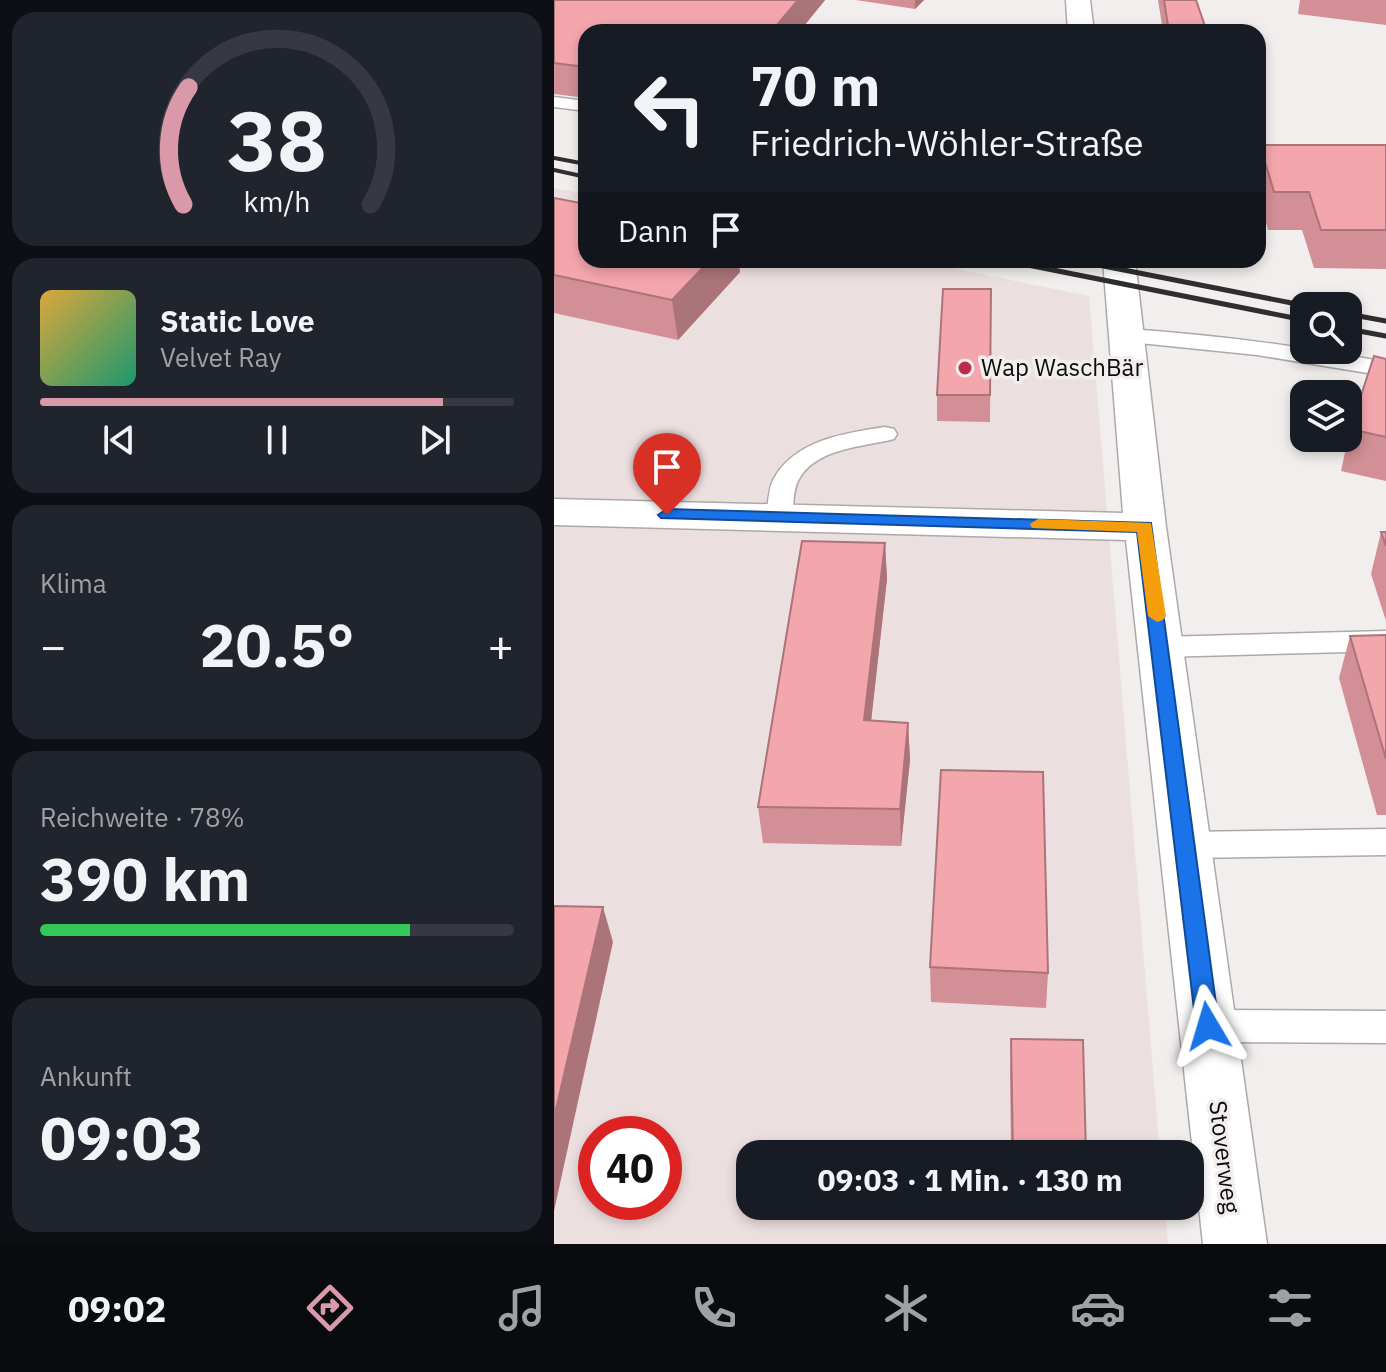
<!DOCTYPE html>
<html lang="de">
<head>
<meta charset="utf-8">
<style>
	:root { --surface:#171b24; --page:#20242c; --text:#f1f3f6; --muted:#9ea1a6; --line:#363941; --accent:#d999a9 }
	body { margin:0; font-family:"IBM Plex Sans",sans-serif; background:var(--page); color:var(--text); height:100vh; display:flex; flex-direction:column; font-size:30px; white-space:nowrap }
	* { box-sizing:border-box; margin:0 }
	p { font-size:26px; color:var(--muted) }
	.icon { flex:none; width:44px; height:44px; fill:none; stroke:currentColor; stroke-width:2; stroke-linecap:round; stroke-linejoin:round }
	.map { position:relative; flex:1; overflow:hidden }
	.panel { display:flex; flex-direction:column; gap:12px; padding:12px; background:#0d0f14; width:554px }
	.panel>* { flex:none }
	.guide { position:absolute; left:24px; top:24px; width:688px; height:244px; border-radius:24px; box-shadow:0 4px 12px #0003; background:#171b24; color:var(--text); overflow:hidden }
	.tools { position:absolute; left:736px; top:292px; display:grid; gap:16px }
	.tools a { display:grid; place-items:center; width:72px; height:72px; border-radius:16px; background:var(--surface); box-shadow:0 4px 12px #0003; font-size:40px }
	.speed { position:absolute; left:24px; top:1116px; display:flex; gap:16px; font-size:40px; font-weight:700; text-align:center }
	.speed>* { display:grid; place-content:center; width:104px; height:104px; border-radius:50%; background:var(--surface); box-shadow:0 4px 12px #0003; line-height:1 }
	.speed .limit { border:12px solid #d22; background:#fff; color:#111 }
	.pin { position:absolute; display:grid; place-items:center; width:68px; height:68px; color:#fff; margin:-82px -34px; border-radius:50% 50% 50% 0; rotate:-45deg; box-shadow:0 0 8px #0007 }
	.pin .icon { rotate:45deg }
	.me { position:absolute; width:88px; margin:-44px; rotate:353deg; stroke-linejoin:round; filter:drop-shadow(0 0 6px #0008) }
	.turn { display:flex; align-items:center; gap:28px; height:168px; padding:0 40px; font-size:36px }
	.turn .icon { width:104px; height:104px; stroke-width:2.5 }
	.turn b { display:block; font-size:56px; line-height:68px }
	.then { display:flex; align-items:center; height:76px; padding:0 40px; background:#0003; gap:16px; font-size:30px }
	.big { font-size:60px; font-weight:700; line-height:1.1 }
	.panel .card { flex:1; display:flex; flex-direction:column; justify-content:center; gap:12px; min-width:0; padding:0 28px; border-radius:24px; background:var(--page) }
	.panel .dial { align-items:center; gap:0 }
	.dial svg { height:208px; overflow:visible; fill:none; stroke:var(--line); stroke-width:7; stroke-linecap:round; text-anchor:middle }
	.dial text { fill:var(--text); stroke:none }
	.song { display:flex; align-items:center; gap:24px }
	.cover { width:96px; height:96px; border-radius:12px; background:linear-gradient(135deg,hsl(40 70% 55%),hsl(160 70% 35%)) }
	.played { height:8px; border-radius:4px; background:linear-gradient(90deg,var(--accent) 85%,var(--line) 85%) }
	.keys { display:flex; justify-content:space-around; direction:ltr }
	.heat { display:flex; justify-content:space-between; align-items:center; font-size:44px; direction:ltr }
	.charge { height:12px; border-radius:6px; background:linear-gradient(90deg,#34c759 78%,var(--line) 0) }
	.trip { position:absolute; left:182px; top:1140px; width:468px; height:80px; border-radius:24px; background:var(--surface); box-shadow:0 4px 12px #0003; font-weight:700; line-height:80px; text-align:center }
	.tab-bar { display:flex; height:128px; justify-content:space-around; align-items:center; background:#090b0e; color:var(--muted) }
	.tab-bar .icon { width:56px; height:56px }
	.tab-bar .active { color:var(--accent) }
	.tab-bar b { font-size:36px; color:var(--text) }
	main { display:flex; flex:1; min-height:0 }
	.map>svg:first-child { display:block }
	.built { fill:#ecdfe0; fill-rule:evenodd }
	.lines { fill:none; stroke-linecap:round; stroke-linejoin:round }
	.service-casing { stroke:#ada9a9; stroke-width:3 }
	.tertiary-casing { stroke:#ada9a9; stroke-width:3 }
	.service { fill:#fff; fill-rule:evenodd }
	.tertiary { fill:#fff; fill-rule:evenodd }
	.rail-far1 { stroke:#2f2d2d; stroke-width:4 }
	.rail { stroke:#2f2d2d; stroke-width:5 }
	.wall { fill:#d28f95 }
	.shaded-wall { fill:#ab7479 }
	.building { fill:#f4a6ad; stroke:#ab7479; stroke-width:2 }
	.route { fill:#1a73e8; stroke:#114b97; stroke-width:2 }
	.slow { fill:#f59e0b }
	.poi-dot { fill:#bb2b4a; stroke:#f2eeee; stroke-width:3 }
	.labels { text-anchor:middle; stroke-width:7; stroke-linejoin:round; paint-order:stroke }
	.poi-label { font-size:24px; fill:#0d0c0c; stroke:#f2eeee; text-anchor:start }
	.street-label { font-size:24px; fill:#0d0c0c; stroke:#f2eeee }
</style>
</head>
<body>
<main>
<section class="panel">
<div class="card dial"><svg viewBox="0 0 100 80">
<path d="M14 69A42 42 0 1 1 86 69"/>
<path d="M14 69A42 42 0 0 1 16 24" stroke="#d999a9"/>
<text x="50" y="56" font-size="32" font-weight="700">38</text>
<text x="50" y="72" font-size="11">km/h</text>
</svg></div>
<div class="card">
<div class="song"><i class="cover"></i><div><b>Static Love</b><p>Velvet Ray</p></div></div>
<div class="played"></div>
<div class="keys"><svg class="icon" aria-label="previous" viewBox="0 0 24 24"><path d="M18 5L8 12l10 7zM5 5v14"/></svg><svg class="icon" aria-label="pause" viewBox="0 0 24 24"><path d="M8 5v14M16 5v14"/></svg><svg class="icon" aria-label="next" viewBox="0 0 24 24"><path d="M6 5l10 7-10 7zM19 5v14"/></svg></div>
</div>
<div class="card"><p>Klima</p>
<div class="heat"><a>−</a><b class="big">20.5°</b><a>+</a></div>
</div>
<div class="card"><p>Reichweite · 78%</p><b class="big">390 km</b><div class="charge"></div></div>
<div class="card"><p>Ankunft</p><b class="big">09:03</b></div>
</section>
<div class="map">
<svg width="832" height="1244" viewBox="0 0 832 1244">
	<rect width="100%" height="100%" fill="#f2eeee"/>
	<!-- built -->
	<path class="built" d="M0,188L32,194V260H359L535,296L606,1154H196V1206H611L614,1244H0ZM42,1134H110V1202H42Z"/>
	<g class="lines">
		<!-- service casing -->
		<g class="service-casing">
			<g id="service">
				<polygon points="0,97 32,101 32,111 0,107"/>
				<path d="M574,329C663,335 746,346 832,362V376L703,355L566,341L563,336L566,331Z"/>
				<path d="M331,427L340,429L343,434L340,439C309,447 260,448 244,481C237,495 242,511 234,524L225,526L216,524L212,518C214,506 214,491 219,480C240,440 291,433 331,427Z"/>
				<polygon points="832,631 832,651 607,657 597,654 593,647 597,640 607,637"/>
				<polygon points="832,829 832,855 631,858 620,854 615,845 620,836 631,832"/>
				<polygon points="654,1010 832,1011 832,1043 654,1042 641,1037 636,1026 641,1015"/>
			</g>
		</g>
		<!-- tertiary casing -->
		<g class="tertiary-casing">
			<g id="tertiary">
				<polygon points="512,0 536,0 540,32 514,32"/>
				<polygon points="549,260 581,260 612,527 713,1244 649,1244 572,540 0,525 0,499 569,513"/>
			</g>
		</g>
		<!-- service -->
		<use href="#service" class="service"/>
		<!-- tertiary -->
		<use href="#tertiary" class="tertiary"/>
		<!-- rail-far1 -->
		<g class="rail-far1">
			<polyline points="0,158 32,164"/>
			<polyline points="0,170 32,177"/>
		</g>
		<!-- rail -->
		<g class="rail">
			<polyline points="449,260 750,320"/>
			<polyline points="519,260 753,306"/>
			<polyline points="794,314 832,321"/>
			<polyline points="794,329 832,336"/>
		</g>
	</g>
	<!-- wall -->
	<g class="wall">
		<polygon points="0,0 271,0 245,32 32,32 32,98 0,94"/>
		<polygon points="302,0 370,0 361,9"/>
		<polygon points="604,0 642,0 653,32 609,32"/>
		<polygon points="746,0 832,0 832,25 744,14"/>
		<polygon points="706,145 832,145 832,269 760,268 748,230 714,230 704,193 704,161"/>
		<polygon points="0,198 32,260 184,260 186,272 124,340 0,313"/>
		<polygon points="437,289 436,422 383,421 383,395"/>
		<polygon points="832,359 832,481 787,471 796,429"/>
		<polygon points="827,532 832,532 832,621 817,574"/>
		<polygon points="331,543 333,579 317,721 354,723 356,760 347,846 209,843 204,807"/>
		<polygon points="832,635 832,815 823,815 785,678 796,636"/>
		<polygon points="376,967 494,973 492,1008 377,1002"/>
		<polygon points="457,1039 532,1154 457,1154 456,1073"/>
	</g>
	<!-- shaded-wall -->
	<g class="shaded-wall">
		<polygon points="244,0 271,0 245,32 217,32"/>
		<polygon points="361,0 370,0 361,9"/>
		<polygon points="156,260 184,260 186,272 124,340 118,300"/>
		<polygon points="331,543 333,579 313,757 310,720"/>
		<polygon points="354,723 356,760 347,846 346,809"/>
		<polygon points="49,907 59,942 0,1211 0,1118"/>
	</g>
	<!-- building -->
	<g class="building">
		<polygon points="0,0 244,0 217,32 32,32 32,67 0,63"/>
		<polygon points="610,0 642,0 653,32 615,32"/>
		<polygon points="706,145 832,145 832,230 767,230 755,192 720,192"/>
		<polygon points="0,198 32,204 32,260 156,260 118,300 0,275"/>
		<polygon points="389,289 437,289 436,395 383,395"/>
		<polygon points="820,356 832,359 832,437 796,429"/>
		<polygon points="827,532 832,532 832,546"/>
		<polygon points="248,541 331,543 310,720 354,723 346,809 204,807"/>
		<polygon points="832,635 832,759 796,636"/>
		<polygon points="387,770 489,772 494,973 376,967"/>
		<polygon points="0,906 49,907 0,1118"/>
		<polygon points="457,1039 529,1040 532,1154 459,1154"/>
	</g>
	<!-- route -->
	<polygon class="route" points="113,509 597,523 665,1026 662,1034 654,1037 646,1034 642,1026 583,532 107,518 104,515"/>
	<!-- slow -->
	<polygon class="slow" points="484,519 597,523 612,616 609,620 603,622 594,616 583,532 478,528 476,524"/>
	<!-- markers -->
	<circle class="poi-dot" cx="411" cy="368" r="8"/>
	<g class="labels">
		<!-- poi labels -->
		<g class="poi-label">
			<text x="427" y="376">Wap WaschBär</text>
		</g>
		<!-- street labels -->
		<g class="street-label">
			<text transform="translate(670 1157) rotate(83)" y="8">Stoverweg</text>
		</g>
	</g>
</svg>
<div class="tools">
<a><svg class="icon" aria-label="search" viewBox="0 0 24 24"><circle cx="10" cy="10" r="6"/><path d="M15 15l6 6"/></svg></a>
<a><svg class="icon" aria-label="layers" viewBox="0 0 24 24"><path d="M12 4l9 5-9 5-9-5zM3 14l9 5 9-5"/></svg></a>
</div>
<div class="speed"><div class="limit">40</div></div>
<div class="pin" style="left:113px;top:515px;background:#d93025"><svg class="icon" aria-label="arrive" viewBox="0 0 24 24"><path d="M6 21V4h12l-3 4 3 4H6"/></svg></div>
<svg class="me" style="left:654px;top:1026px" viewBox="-20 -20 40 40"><path d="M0-17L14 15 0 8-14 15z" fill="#1a73e8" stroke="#fff" stroke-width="4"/></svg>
<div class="trip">09:03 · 1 Min. · 130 m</div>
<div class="guide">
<div class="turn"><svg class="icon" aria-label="left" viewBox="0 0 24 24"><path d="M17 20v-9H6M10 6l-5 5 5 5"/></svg><div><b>70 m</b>Friedrich-Wöhler-Straße</div></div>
<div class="then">Dann<svg class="icon" aria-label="arrive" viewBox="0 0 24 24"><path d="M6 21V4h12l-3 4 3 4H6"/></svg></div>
</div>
</div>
</main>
<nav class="tab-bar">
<b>09:02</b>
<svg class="icon active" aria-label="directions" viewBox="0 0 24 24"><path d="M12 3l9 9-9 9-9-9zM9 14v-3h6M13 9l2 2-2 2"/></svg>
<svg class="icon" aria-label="music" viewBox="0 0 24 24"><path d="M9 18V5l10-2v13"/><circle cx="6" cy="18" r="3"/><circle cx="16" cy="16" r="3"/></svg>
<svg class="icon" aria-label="phone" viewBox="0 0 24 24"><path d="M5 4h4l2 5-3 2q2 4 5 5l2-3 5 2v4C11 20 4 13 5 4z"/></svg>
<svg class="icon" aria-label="climate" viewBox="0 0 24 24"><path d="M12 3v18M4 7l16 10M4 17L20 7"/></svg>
<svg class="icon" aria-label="car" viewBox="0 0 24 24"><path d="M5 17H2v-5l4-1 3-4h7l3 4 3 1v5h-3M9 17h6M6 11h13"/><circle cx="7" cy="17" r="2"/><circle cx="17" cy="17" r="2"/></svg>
<svg class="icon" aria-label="filters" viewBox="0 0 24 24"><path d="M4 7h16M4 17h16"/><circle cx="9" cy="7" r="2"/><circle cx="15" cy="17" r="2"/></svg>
</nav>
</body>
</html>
